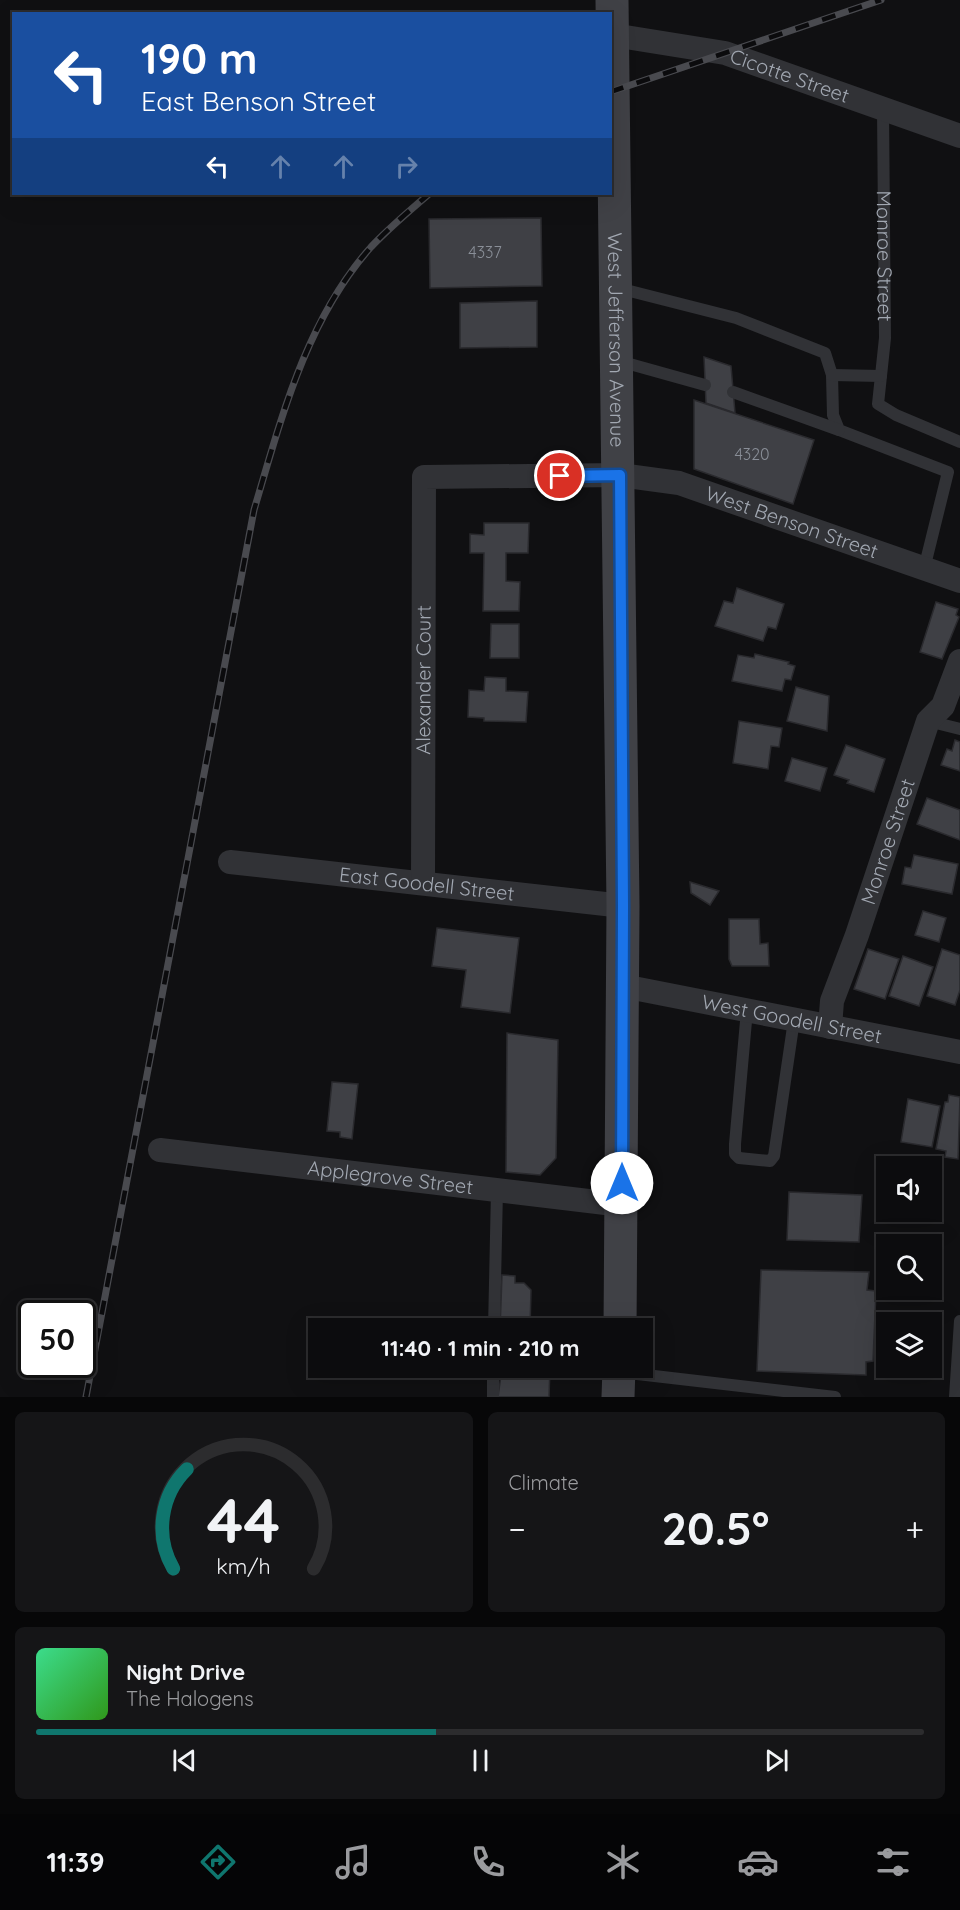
<!DOCTYPE html>
<html lang="en">
<head>
<meta charset="utf-8">
<style>
	:root { --surface:#0c0c0e; --page:#151517; --text:#f1f3f6; --muted:#9a9b9e; --line:#2c2c2e; --accent:#0f766e }
	body { margin:0; font-family:Quicksand,sans-serif; background:var(--page); color:var(--text); height:100vh; display:flex; flex-direction:column; font-size:22px; white-space:nowrap }
	* { box-sizing:border-box; margin:0 }
	p { font-size:20px; color:var(--muted) }
	.icon { flex:none; width:33px; height:33px; fill:none; stroke:currentColor; stroke-width:2; stroke-linecap:round; stroke-linejoin:round }
	.map { position:relative; height:1397px; overflow:hidden }
	.drawer { display:flex; flex-direction:column; gap:15px; padding:15px; background:#070708; flex:1 }
	.drawer>* { flex:none }
	.hud { position:absolute; left:12px; top:12px; width:600px; height:183px; border-radius:0px; box-shadow:0 6px 24px #0002,0 0 0 2px var(--line); background:#1a4fa0; color:#fff; overflow:hidden }
	.tools { position:absolute; left:876px; top:1156px; display:grid; gap:12px }
	.tools a { display:grid; place-items:center; width:66px; height:66px; border-radius:0px; background:var(--surface); box-shadow:0 6px 24px #0002,0 0 0 2px var(--line); font-size:30px }
	.speed { position:absolute; left:18px; top:1300px; display:flex; gap:12px; font-size:30px; font-weight:700; text-align:center }
	.speed>* { display:grid; place-content:center; width:78px; height:78px; border-radius:50%; background:var(--surface); box-shadow:0 6px 24px #0002,0 0 0 2px var(--line); line-height:1 }
	.speed .limit { border:3px solid #111; border-radius:9px; background:#fff; color:#111 }
	.pin { position:absolute; display:grid; place-items:center; width:51px; height:51px; color:#fff; margin:-26px; border:3px solid #fff; border-radius:50%; box-shadow:0 2px 6px #0007 }
	.me { position:absolute; width:66px; margin:-33px; rotate:0deg; stroke-linejoin:round; filter:drop-shadow(0 0 4px #0008) }
	.turn { display:flex; align-items:center; gap:21px; height:126px; padding:0 30px; font-size:27px }
	.turn .icon { width:78px; height:78px; stroke-width:2.5 }
	.turn b { display:block; font-size:42px; line-height:51px }
	.lanes { display:flex; align-items:center; height:57px; padding:0 30px; background:#0003; justify-content:center; gap:30px; direction:ltr }
	.lanes .off { opacity:.35 }
	.big { font-size:45px; font-weight:800; line-height:1.1 }
	.drawer .card { flex:1; display:flex; flex-direction:column; justify-content:center; gap:9px; min-width:0; padding:0 21px; border-radius:9px; background:var(--page) }
	.drawer .dial { align-items:center; gap:0 }
	.dial svg { height:156px; overflow:visible; fill:none; stroke:var(--line); stroke-width:7; stroke-linecap:round; text-anchor:middle }
	.dial text { fill:var(--text); stroke:none }
	.song { display:flex; align-items:center; gap:18px }
	.cover { width:72px; height:72px; border-radius:9px; background:linear-gradient(135deg,hsl(150 70% 55%),hsl(110 70% 35%)) }
	.played { height:6px; border-radius:3px; background:linear-gradient(90deg,var(--accent) 45%,var(--line) 45%) }
	.keys { display:flex; justify-content:space-around; direction:ltr }
	.heat { display:flex; justify-content:space-between; align-items:center; font-size:33px; direction:ltr }
	.drawer .tiles { flex:1; display:grid; gap:15px; grid-template-columns:1fr 1fr }
	.card:last-child { grid-column:span 2 }
	.trip { position:absolute; left:308px; top:1318px; width:345px; height:60px; border-radius:0px; background:var(--surface); box-shadow:0 6px 24px #0002,0 0 0 2px var(--line); font-weight:800; line-height:60px; text-align:center }
	.tabs { display:flex; height:96px; justify-content:space-around; align-items:center; background:#050506; color:var(--muted) }
	.tabs .icon { width:42px; height:42px }
	.tabs .on { color:var(--accent) }
	.tabs b { font-size:27px; color:var(--text) }
	.map>svg:first-child { display:block }
	.building { fill:#3f4045; stroke:#2a2a2e; stroke-width:1.5 }
	.lines { fill:none; stroke-linecap:round; stroke-linejoin:round }
	.lane { stroke:#313236; stroke-width:12 }
	.street { stroke:#313236; stroke-width:24 }
	.secondary { stroke:#404146; stroke-width:33 }
	.rail-casing { stroke:#494a4f; stroke-width:7 }
	.rail { stroke:#0b0b0d; stroke-width:4.5; stroke-dasharray:14; stroke-linecap:butt }
	.route-casing { stroke:#114b97; stroke-width:15 }
	.route { stroke:#1a73e8; stroke-width:10 }
	.labels { text-anchor:middle; stroke-width:6; stroke-linejoin:round; paint-order:stroke }
	.number-label { font-size:16px; fill:#898e97 }
	.street-label { font-size:20px; fill:#a2a8b2; stroke:#0b0b0d }
</style>
</head>
<body>
<div class="map">
<svg width="960" height="1397" viewBox="0 0 960 1397">
	<rect width="100%" height="100%" fill="#101012"/>
	<!-- building -->
	<g class="building">
		<polygon points="541,218 542,286 430,288 429,219"/>
		<polygon points="537,301 537,347 460,348 460,303"/>
		<polygon points="704,357 731,366 735,413 706,403"/>
		<polygon points="694,400 814,440 793,504 694,469"/>
		<polygon points="484,523 529,523 528,553 506,553 506,581 520,582 519,611 483,611 484,553 470,553 470,534 484,535"/>
		<polygon points="737,588 784,604 776,629 768,627 763,641 715,626 724,601 733,603"/>
		<polygon points="936,602 958,609 956,615 959,617 942,659 920,652"/>
		<polygon points="491,624 519,624 519,658 490,658"/>
		<polygon points="755,654 789,662 788,664 795,666 791,680 785,679 782,691 732,681 738,655 754,658"/>
		<polygon points="485,677 506,678 506,691 528,692 526,722 484,721 484,718 468,717 469,690 484,691"/>
		<polygon points="796,687 829,696 827,731 787,721"/>
		<polygon points="739,721 782,728 779,747 771,746 768,769 733,763"/>
		<polygon points="955,740 960,742 960,771 941,765 947,749 952,751"/>
		<polygon points="846,745 885,759 874,792 847,783 849,780 834,775"/>
		<polygon points="792,758 827,768 820,791 785,781"/>
		<polygon points="927,798 960,810 960,840 917,824"/>
		<polygon points="914,855 958,864 952,894 902,884 905,867 911,868"/>
		<polygon points="690,882 719,891 710,905 691,893"/>
		<polygon points="923,911 946,918 939,942 915,935"/>
		<polygon points="729,919 759,919 760,944 768,943 769,966 732,966 729,959"/>
		<polygon points="437,928 519,938 510,1013 461,1007 466,970 432,966"/>
		<polygon points="868,949 899,959 885,999 854,989"/>
		<polygon points="942,949 960,955 960,990 955,1005 927,996"/>
		<polygon points="903,956 933,967 919,1006 889,996"/>
		<polygon points="507,1033 558,1040 556,1158 540,1175 506,1172"/>
		<polygon points="332,1082 358,1084 352,1139 340,1137 340,1132 327,1131"/>
		<polygon points="949,1095 960,1097 958,1159 945,1157 946,1151 936,1149 945,1102 948,1102"/>
		<polygon points="908,1099 940,1106 932,1147 901,1142"/>
		<polygon points="789,1192 862,1195 859,1242 787,1240"/>
		<polygon points="761,1270 869,1272 867,1290 876,1291 873,1361 866,1362 866,1375 757,1371"/>
		<polygon points="502,1275 515,1276 515,1283 524,1283 531,1290 530,1329 500,1329"/>
		<polygon points="502,1368 550,1368 549,1397 498,1397"/>
	</g>
	<g class="lines">
		<!-- lane -->
		<g class="lane">
			<path id="s1" d="M883,109L885,338L878,404L896,415L960,442"/>
			<polyline points="618,288 736,318 825,353 832,375 833,415 839,430 948,472 924,569"/>
			<polyline points="619,361 705,385"/>
			<polyline points="832,375 881,376"/>
			<polyline points="733,392 839,430"/>
			<polyline points="928,721 960,729"/>
			<polyline points="747,1010 735,1144 735,1154 739,1158 770,1161 774,1156 794,1020"/>
			<polyline points="494,1329 497,1190"/>
			<polyline points="620,1372 835,1397"/>
			<polyline points="493,1397 493,1368"/>
			<polyline points="955,1397 960,1321"/>
		</g>
		<!-- street -->
		<g class="street">
			<path id="s2" d="M613,35L725,53L960,136"/>
			<path id="s3" d="M230,862L623,906"/>
			<path id="s4" d="M423,882L424,477L620,475L679,483L960,581"/>
			<path id="s5" d="M623,986L960,1052"/>
			<path id="s6" d="M830,1027L832,1001L857,935L928,721L943,706L960,661"/>
			<path id="s7" d="M160,1150L622,1205"/>
		</g>
		<!-- secondary -->
		<g class="secondary">
			<path id="s8" d="M612,0L623,906L620,1329"/>
			<polyline points="618,1397 619,1368"/>
		</g>
		<!-- rail casing -->
		<g class="rail-casing">
			<g id="rail">
				<polyline points="610,92 881,0"/>
				<path d="M86,1397L254,510C281,419 306,320 371,247C389,228 409,211 429,194"/>
			</g>
		</g>
		<!-- rail -->
		<use href="#rail" class="rail"/>
	</g>
	<g class="lines">
		<!-- route casing -->
		<g class="route-casing">
			<polyline id="route" points="560,476 620,475 623,906 622,1183"/>
		</g>
		<!-- route -->
		<use href="#route" class="route"/>
	</g>
	<g class="labels">
		<!-- number labels -->
		<g class="number-label">
			<text x="485" y="258">4337</text>
			<text x="752" y="460">4320</text>
		</g>
		<!-- street labels -->
		<g class="street-label">
			<text dy="7" stroke="none"><textPath href="#s2" startOffset="182">Cicotte Street</textPath></text>
			<text dy="7" stroke="none"><textPath href="#s1" startOffset="147">Monroe Street</textPath></text>
			<text dy="7" stroke="none"><textPath href="#s8" startOffset="340">West Jefferson Avenue</textPath></text>
			<text dy="7" stroke="none"><textPath href="#s4" startOffset="780">West Benson Street</textPath></text>
			<text dy="7" stroke="none"><textPath href="#s4" startOffset="202">Alexander Court</textPath></text>
			<text dy="7" stroke="none"><textPath href="#s6" startOffset="195">Monroe Street</textPath></text>
			<text dy="7" stroke="none"><textPath href="#s3" startOffset="198">East Goodell Street</textPath></text>
			<text dy="7" stroke="none"><textPath href="#s5" startOffset="172">West Goodell Street</textPath></text>
			<text dy="7" stroke="none"><textPath href="#s7" startOffset="232">Applegrove Street</textPath></text>
		</g>
	</g>
</svg>
<div class="tools">
<a><svg class="icon" aria-label="sound" viewBox="0 0 24 24"><path d="M4 9h4l5-4v14l-5-4H4zM17 9q2 3 0 6"/></svg></a>
<a><svg class="icon" aria-label="search" viewBox="0 0 24 24"><circle cx="10" cy="10" r="6"/><path d="M15 15l6 6"/></svg></a>
<a><svg class="icon" aria-label="layers" viewBox="0 0 24 24"><path d="M12 4l9 5-9 5-9-5zM3 14l9 5 9-5"/></svg></a>
</div>
<div class="speed"><div class="limit">50</div></div>
<div class="pin" style="left:560px;top:476px;background:#d93025"><svg class="icon" aria-label="arrive" viewBox="0 0 24 24"><path d="M6 21V4h12l-3 4 3 4H6"/></svg></div>
<svg class="me" style="left:622px;top:1183px" viewBox="-20 -20 40 40"><circle r="19" fill="#fff"/><path d="M0-13L10 11 0 6-10 11z" fill="#1a73e8"/></svg>
<div class="trip">11:40 · 1 min · 210 m</div>
<div class="hud">
<div class="turn"><svg class="icon" aria-label="left" viewBox="0 0 24 24"><path d="M17 20v-9H6M10 6l-5 5 5 5"/></svg><div><b>190 m</b>East Benson Street</div></div>
<div class="lanes"><svg class="icon" aria-label="left" viewBox="0 0 24 24"><path d="M17 20v-9H6M10 6l-5 5 5 5"/></svg><svg class="icon off" aria-label="ahead" viewBox="0 0 24 24"><path d="M12 20V5M6 11l6-6 6 6"/></svg><svg class="icon off" aria-label="ahead" viewBox="0 0 24 24"><path d="M12 20V5M6 11l6-6 6 6"/></svg><svg class="icon off" aria-label="right" viewBox="0 0 24 24"><path d="M7 20v-9h11M14 6l5 5-5 5"/></svg></div>
</div>
</div>
<section class="drawer">
<div class="tiles">
<div class="card dial"><svg viewBox="0 0 100 80">
<path d="M14 69A42 42 0 1 1 86 69"/>
<path d="M14 69A42 42 0 0 1 21 18" stroke="#0f766e"/>
<text x="50" y="56" font-size="32" font-weight="700">44</text>
<text x="50" y="72" font-size="11">km/h</text>
</svg></div>
<div class="card"><p>Climate</p>
<div class="heat"><a>−</a><b class="big">20.5°</b><a>+</a></div>
</div>
<div class="card">
<div class="song"><i class="cover"></i><div><b>Night Drive</b><p>The Halogens</p></div></div>
<div class="played"></div>
<div class="keys"><svg class="icon" aria-label="previous" viewBox="0 0 24 24"><path d="M18 5L8 12l10 7zM5 5v14"/></svg><svg class="icon" aria-label="pause" viewBox="0 0 24 24"><path d="M8 5v14M16 5v14"/></svg><svg class="icon" aria-label="next" viewBox="0 0 24 24"><path d="M6 5l10 7-10 7zM19 5v14"/></svg></div>
</div>
</div>
</section>
<nav class="tabs">
<b>11:39</b>
<svg class="icon on" aria-label="directions" viewBox="0 0 24 24"><path d="M12 3l9 9-9 9-9-9zM9 14v-3h6M13 9l2 2-2 2"/></svg>
<svg class="icon" aria-label="music" viewBox="0 0 24 24"><path d="M9 18V5l10-2v13"/><circle cx="6" cy="18" r="3"/><circle cx="16" cy="16" r="3"/></svg>
<svg class="icon" aria-label="phone" viewBox="0 0 24 24"><path d="M5 4h4l2 5-3 2q2 4 5 5l2-3 5 2v4C11 20 4 13 5 4z"/></svg>
<svg class="icon" aria-label="climate" viewBox="0 0 24 24"><path d="M12 3v18M4 7l16 10M4 17L20 7"/></svg>
<svg class="icon" aria-label="car" viewBox="0 0 24 24"><path d="M5 17H2v-5l4-1 3-4h7l3 4 3 1v5h-3M9 17h6M6 11h13"/><circle cx="7" cy="17" r="2"/><circle cx="17" cy="17" r="2"/></svg>
<svg class="icon" aria-label="filters" viewBox="0 0 24 24"><path d="M4 7h16M4 17h16"/><circle cx="9" cy="7" r="2"/><circle cx="15" cy="17" r="2"/></svg>
</nav>
</body>
</html>
